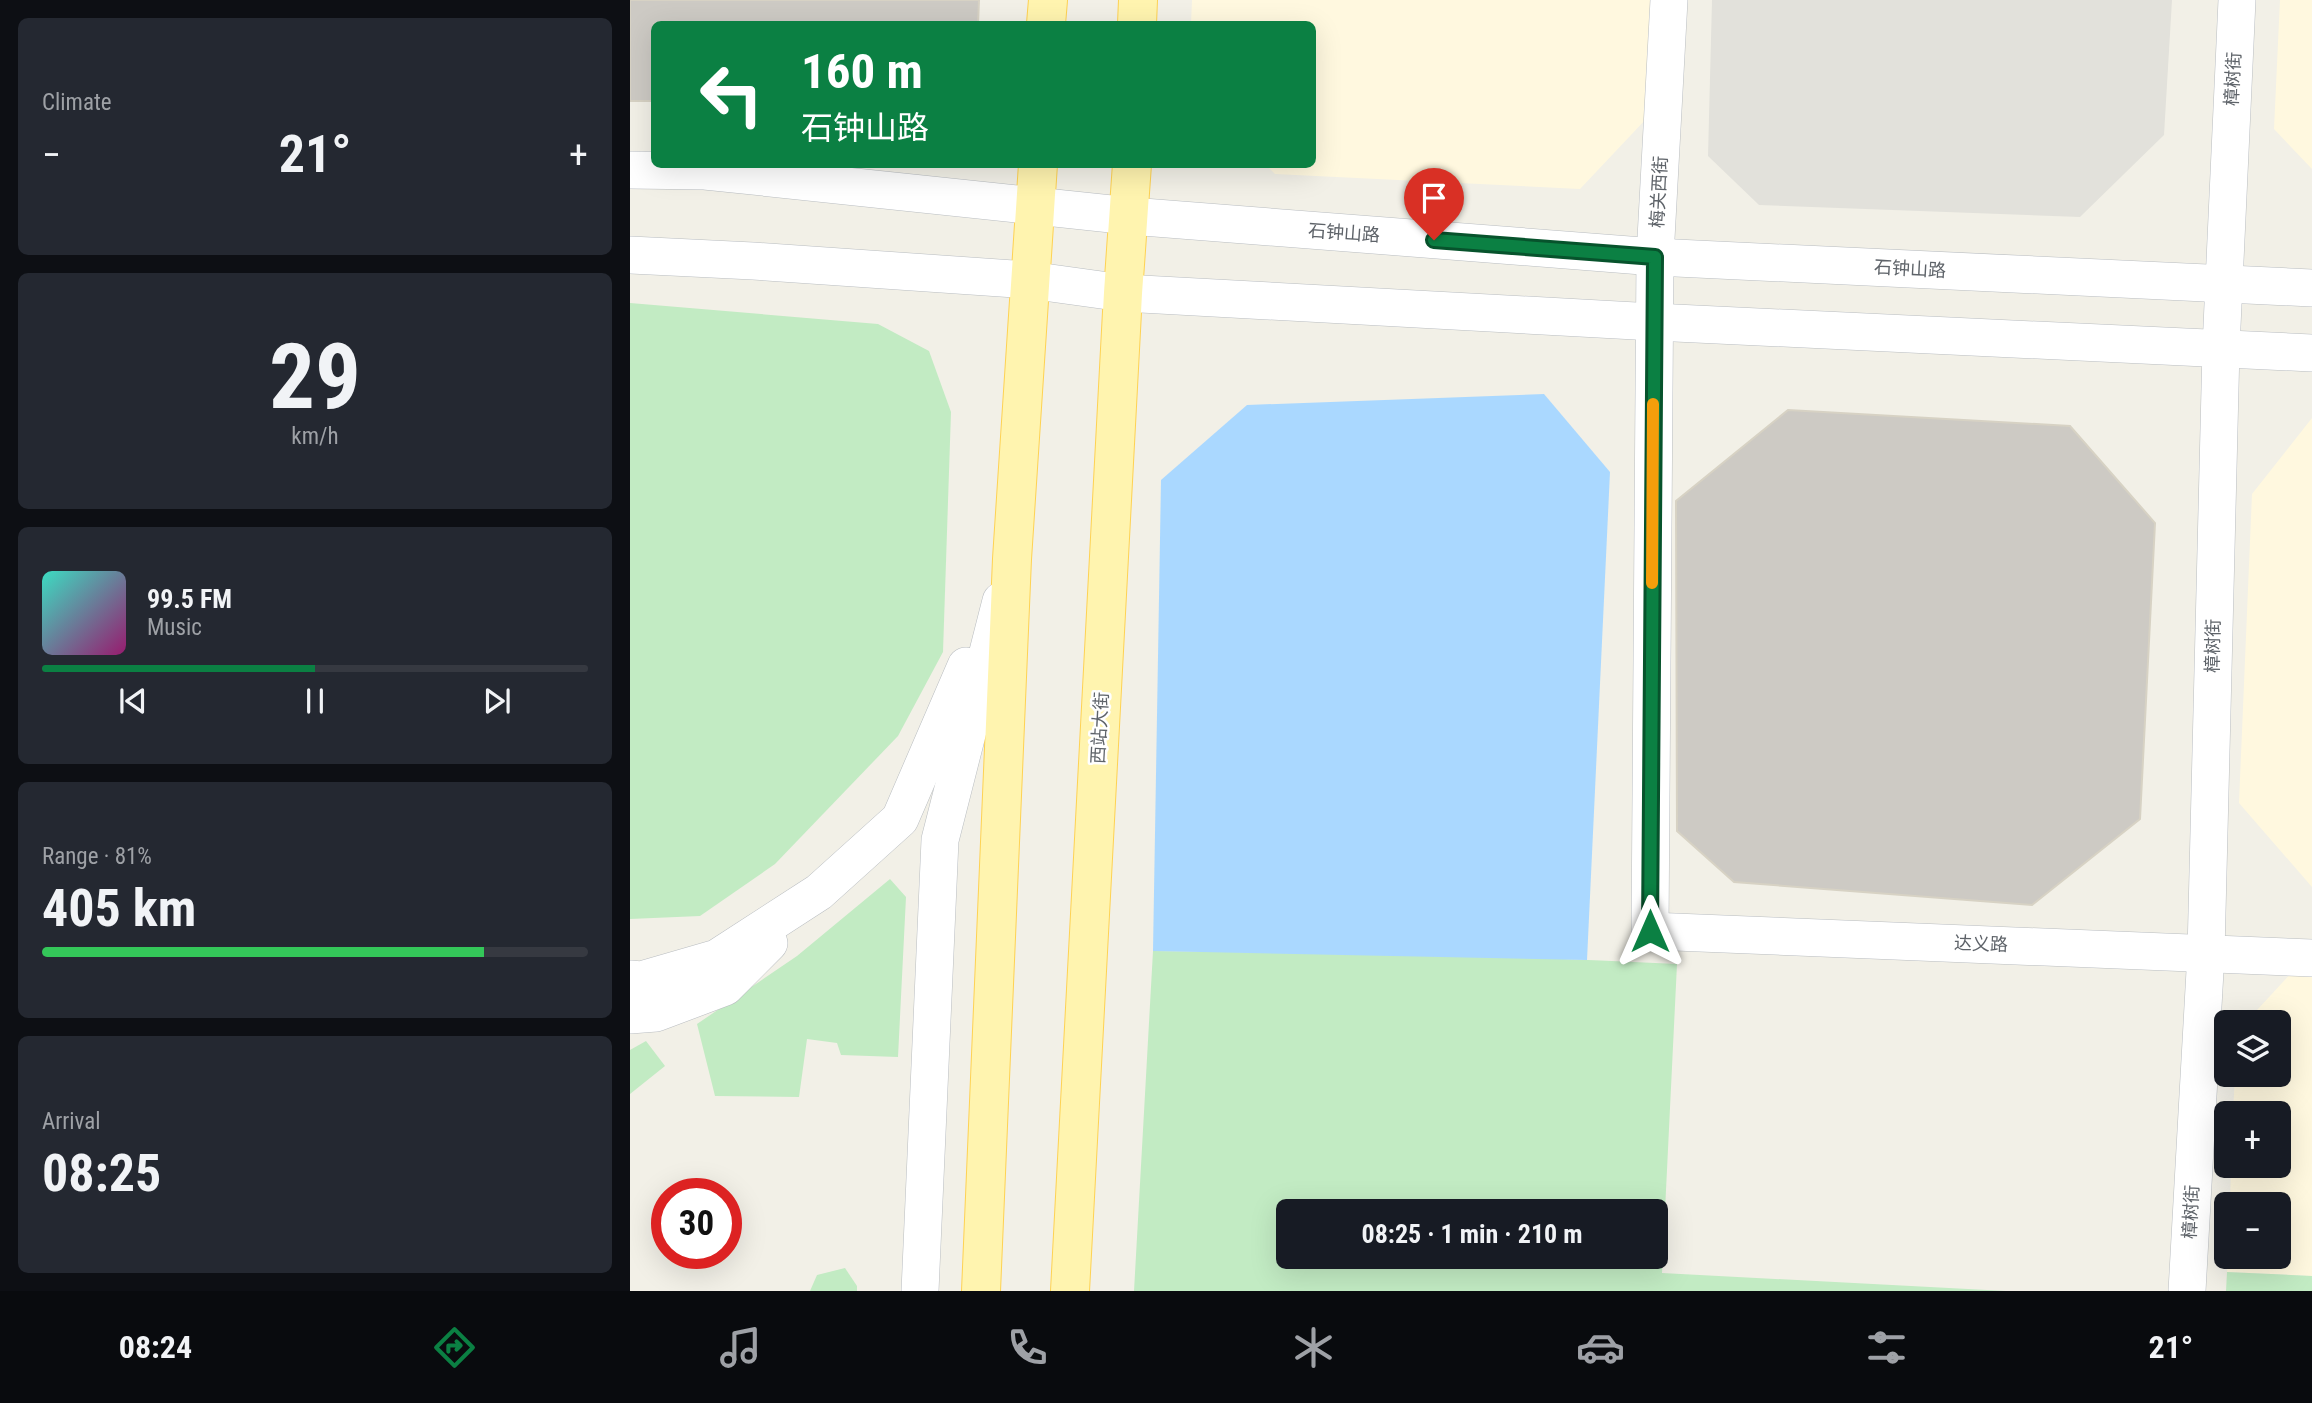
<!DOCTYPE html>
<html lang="en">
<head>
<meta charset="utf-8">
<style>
	:root { --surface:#171b24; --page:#242831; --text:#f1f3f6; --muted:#9ea1a6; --line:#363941; --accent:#0b8043 }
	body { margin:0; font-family:"Roboto Condensed","Noto Sans SC",sans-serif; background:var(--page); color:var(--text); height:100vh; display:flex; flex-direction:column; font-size:26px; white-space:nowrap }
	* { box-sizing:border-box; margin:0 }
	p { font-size:23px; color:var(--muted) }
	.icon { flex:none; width:38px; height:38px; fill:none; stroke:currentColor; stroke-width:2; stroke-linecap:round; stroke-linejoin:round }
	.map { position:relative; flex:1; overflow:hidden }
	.sheet { display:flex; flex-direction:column; gap:18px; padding:18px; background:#0d0f14; width:630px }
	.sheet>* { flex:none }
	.banner { position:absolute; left:21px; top:21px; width:665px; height:147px; border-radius:10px; box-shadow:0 7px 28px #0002; background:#0b8043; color:#fff; overflow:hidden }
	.fabs { position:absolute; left:1584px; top:1010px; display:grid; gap:14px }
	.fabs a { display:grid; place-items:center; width:77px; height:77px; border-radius:10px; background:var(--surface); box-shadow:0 7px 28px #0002; font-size:35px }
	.speed { position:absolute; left:21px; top:1178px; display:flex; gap:14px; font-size:35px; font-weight:700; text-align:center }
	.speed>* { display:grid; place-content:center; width:91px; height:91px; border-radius:50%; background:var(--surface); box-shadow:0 7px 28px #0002; line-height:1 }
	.speed .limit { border:10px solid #d22; background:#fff; color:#111 }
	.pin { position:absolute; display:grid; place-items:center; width:60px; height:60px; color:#fff; margin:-72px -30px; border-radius:50% 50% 50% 0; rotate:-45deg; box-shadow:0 0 7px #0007 }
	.pin .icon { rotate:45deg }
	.me { position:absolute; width:77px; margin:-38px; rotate:0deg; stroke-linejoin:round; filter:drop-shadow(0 0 5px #0008) }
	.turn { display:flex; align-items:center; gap:24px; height:147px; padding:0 35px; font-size:32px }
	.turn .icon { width:91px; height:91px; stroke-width:2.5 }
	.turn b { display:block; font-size:49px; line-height:60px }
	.big { font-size:52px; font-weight:700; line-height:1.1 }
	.sheet .tile { flex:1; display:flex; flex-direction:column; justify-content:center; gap:10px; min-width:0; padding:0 24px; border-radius:10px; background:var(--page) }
	.sheet .dial { align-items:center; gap:0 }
	.dial b { font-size:91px; line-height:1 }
	.song { display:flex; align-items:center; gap:21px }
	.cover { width:84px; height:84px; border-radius:10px; background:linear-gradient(135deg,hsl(170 70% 55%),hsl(320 70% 35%)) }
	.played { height:7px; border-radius:4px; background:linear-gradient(90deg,var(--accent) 50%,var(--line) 50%) }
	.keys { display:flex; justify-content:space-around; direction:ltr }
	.heat { display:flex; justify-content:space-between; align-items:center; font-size:38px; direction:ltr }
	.charge { height:10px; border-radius:5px; background:linear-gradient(90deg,#34c759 81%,var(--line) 0) }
	.trip { position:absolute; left:646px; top:1199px; width:392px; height:70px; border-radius:10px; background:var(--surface); box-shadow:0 7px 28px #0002; font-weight:700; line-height:70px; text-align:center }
	.tabs { display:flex; height:112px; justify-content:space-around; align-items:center; background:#090b0e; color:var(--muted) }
	.tabs .icon { width:49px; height:49px }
	.tabs .selected { color:var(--accent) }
	.tabs b { font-size:32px; color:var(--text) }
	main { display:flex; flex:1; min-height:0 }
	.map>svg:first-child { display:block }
	.commercial { fill:#fff8df }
	.industrial { fill:#e2e1db }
	.green { fill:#c2ebc3; fill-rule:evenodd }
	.water { fill:#aad8ff }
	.building { fill:#cdcac4; stroke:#d7d2c4; stroke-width:2 }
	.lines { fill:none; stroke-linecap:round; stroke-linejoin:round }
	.minor-casing { stroke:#b9bdc1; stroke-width:38 }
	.major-casing { stroke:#fed253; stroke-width:40 }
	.minor { stroke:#fff; stroke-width:37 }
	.major { stroke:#fff4af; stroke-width:38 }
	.route-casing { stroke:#07532c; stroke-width:18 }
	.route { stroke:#0b8043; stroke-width:12 }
	.slow { stroke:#f59e0b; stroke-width:12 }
	.labels { text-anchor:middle; stroke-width:5; stroke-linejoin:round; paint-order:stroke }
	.street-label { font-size:18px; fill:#5e6369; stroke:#fff }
</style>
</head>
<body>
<main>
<section class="sheet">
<div class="tile"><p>Climate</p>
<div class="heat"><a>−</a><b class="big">21°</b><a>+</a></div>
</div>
<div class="tile dial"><b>29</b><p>km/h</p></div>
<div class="tile">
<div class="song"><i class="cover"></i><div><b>99.5 FM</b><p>Music</p></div></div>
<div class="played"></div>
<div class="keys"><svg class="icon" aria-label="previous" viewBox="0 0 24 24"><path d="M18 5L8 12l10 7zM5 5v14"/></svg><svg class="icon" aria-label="pause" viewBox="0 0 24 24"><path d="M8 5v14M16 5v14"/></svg><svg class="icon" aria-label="next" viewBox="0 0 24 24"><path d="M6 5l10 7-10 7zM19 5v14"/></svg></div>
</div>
<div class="tile"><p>Range · 81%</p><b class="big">405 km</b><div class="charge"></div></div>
<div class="tile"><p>Arrival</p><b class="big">08:25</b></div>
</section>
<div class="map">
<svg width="1682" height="1291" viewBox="0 0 1682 1291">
	<rect width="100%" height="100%" fill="#f2f0e7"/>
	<!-- commercial -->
	<g class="commercial">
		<polygon points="562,0 1022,0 1017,118 950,189 645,174 636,165 682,164 682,24 561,24"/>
		<polygon points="1650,0 1682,0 1682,169 1644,129"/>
		<polygon points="1682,418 1682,887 1609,803 1622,494"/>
		<polygon points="1665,969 1682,970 1682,1276 1597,1272 1598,1257 1648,1256 1648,1204 1600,1204 1601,1166 1648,1166 1648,1113 1603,1113 1605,1075 1648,1074 1648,1022 1616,1022"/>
	</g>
	<!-- industrial -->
	<polygon class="industrial" points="1082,0 1542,0 1534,135 1450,217 1129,205 1078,156"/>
	<!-- green -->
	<g class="green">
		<polygon points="0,303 248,324 299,351 321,412 313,652 268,736 145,864 70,916 0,919"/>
		<polygon points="260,879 276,897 268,1057 211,1055 207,1043 177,1039 169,1097 85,1096 67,1024 167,956"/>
		<path d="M523,951C698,953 873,955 1047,964L1032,1273L1376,1291H504ZM658,1211H1026V1256H658Z"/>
		<polygon points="16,1041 35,1066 0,1094 0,1050"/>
		<polygon points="215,1268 227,1286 227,1291 180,1291 187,1275"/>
		<polygon points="1597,1272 1682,1276 1682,1291 1596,1291"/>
	</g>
	<!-- water -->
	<polygon class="water" points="914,394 980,472 957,960 523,951 531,480 617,405"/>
	<!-- building -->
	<g class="building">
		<polygon points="0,0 349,0 348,24 24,24 24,101 0,101"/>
		<polygon points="1158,410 1440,426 1525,523 1510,819 1402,905 1104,882 1047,831 1046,501"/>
	</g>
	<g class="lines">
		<!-- minor casing -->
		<g class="minor-casing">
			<g id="minor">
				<polyline points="1039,0 1025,257 1020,931 1682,958"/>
				<polyline points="0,170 75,171 500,216 1025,257 1682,288"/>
				<polyline points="0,255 123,261 399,280 493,293 1024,322 1682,353"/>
				<polyline points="0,979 11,980 87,958 189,892 270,819 336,666"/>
				<polyline points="0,1015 26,1013 95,987 139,943"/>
				<polyline points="290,1291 310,840 371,601"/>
				<polyline points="1557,1291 1576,953 1591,348 1607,0"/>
			</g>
		</g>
		<!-- major casing -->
		<g class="major-casing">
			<g id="major">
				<polyline points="416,24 418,0"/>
				<polyline points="507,24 508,0"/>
				<polyline points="351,1291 382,559 408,164"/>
				<polyline points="440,1291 493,293 502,164"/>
			</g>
		</g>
		<!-- minor -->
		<use href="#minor" class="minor"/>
		<!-- major -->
		<use href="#major" class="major"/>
	</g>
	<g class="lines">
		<!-- route casing -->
		<g class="route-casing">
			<polyline id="route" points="804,240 1025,257 1020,931"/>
		</g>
		<!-- route -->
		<use href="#route" class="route"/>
		<!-- slow -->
		<polyline class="slow" points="1022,583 1023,404"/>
	</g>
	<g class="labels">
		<!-- street labels -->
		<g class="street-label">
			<text transform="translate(1603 79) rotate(-87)" y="6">樟树街</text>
			<text transform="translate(1029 192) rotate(-87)" y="6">梅关西街</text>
			<text transform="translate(714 233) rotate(4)" y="6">石钟山路</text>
			<text transform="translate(1280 269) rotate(3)" y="6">石钟山路</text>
			<text transform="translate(1583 646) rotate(-89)" y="6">樟树街</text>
			<text transform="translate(470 728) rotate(-87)" y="6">西站大街</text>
			<text transform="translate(1351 944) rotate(2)" y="6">达义路</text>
			<text transform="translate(1561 1212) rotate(-87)" y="6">樟树街</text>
		</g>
	</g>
</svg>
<div class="fabs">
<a><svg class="icon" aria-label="layers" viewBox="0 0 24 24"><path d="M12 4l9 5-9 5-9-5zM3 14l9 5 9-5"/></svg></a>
<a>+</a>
<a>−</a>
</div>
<div class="speed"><div class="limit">30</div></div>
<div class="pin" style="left:804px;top:240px;background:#d93025"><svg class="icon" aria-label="arrive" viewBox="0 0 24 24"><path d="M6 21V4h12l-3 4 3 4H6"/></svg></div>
<svg class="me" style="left:1020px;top:931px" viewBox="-20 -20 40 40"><path d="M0-17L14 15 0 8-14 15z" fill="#0b8043" stroke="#fff" stroke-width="4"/></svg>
<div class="trip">08:25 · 1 min · 210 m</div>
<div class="banner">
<div class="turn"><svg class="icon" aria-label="left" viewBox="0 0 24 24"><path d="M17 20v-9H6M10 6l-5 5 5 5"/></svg><div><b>160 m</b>石钟山路</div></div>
</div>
</div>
</main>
<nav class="tabs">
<b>08:24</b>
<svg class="icon selected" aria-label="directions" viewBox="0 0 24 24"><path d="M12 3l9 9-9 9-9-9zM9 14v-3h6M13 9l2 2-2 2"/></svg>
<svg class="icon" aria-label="music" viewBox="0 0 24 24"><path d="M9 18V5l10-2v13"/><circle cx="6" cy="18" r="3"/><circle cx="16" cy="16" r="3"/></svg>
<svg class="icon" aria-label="phone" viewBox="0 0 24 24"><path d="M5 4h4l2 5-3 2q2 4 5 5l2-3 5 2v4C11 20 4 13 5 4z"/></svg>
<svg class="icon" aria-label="climate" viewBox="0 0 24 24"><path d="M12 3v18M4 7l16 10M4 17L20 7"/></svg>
<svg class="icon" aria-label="car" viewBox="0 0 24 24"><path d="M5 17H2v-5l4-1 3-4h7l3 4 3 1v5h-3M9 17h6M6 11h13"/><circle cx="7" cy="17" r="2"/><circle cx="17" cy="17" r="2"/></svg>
<svg class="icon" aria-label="filters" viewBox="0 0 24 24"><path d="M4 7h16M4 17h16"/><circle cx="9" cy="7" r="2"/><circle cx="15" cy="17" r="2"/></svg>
<b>21°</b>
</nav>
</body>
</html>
